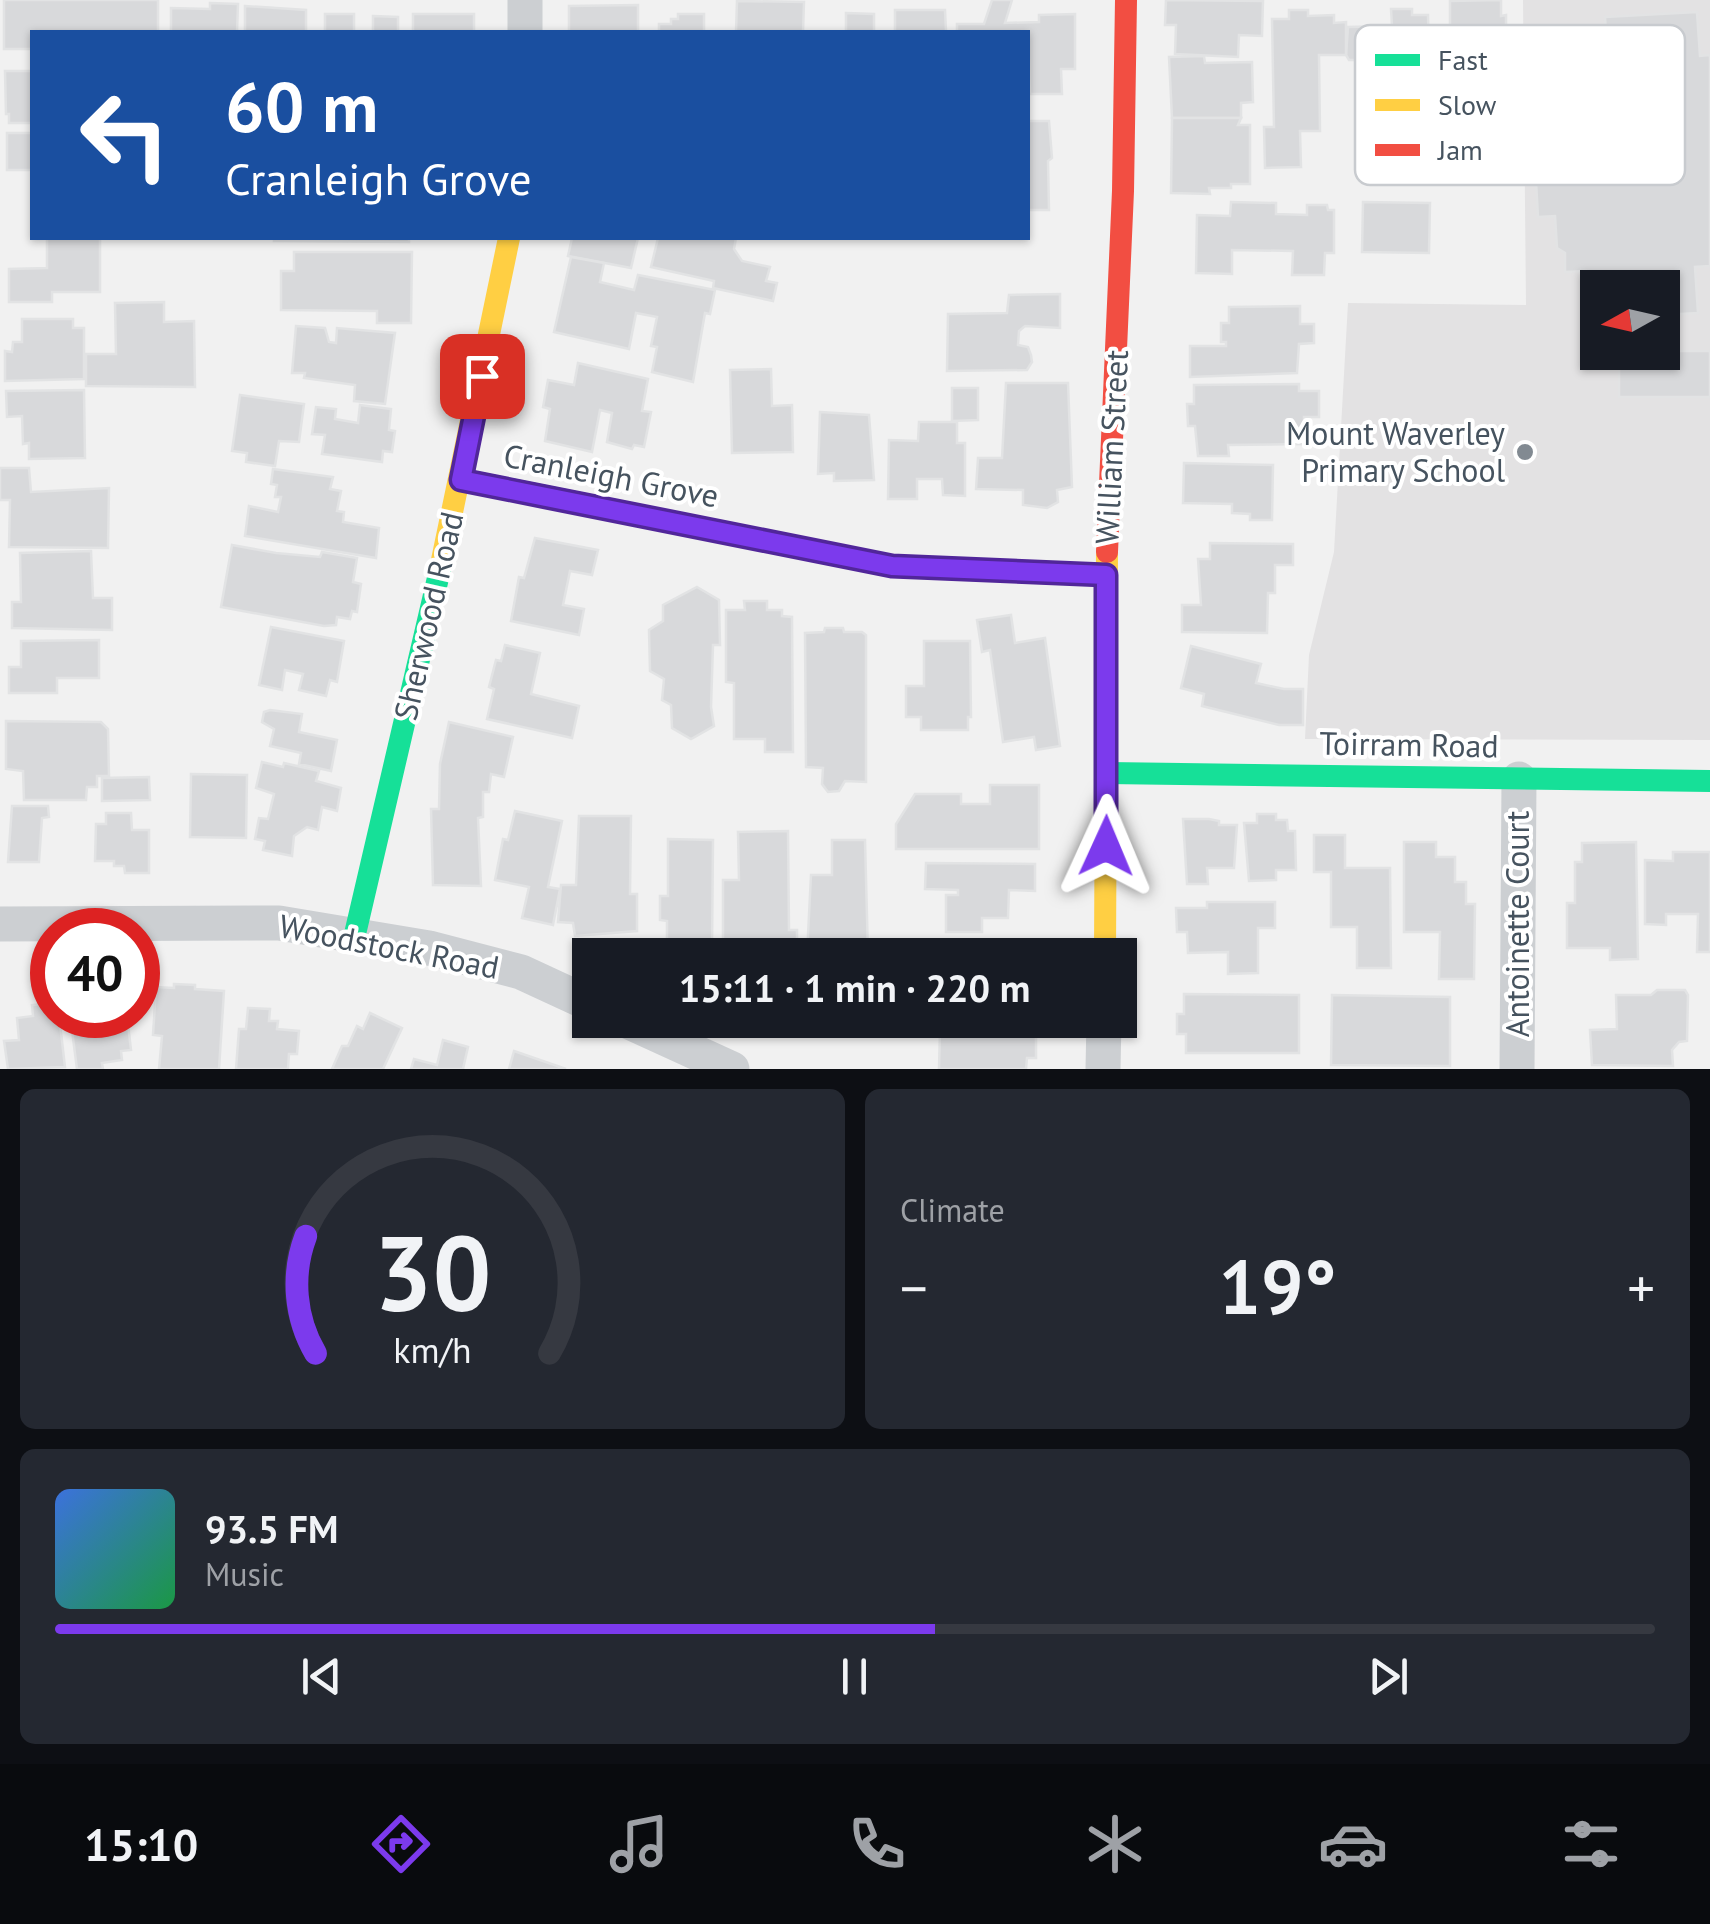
<!DOCTYPE html>
<html lang="en">
<head>
<meta charset="utf-8">
<style>
	:root { --surface:#171b24; --page:#242831; --text:#f1f3f6; --muted:#9ea1a6; --line:#363941; --accent:#7c3aed }
	body { margin:0; font-family:"PT Sans",sans-serif; background:var(--page); color:var(--text); height:100vh; display:flex; flex-direction:column; font-size:38px; white-space:nowrap }
	* { box-sizing:border-box; margin:0 }
	p { font-size:32px; color:var(--muted) }
	.icon { flex:none; width:55px; height:55px; fill:none; stroke:currentColor; stroke-width:2; stroke-linecap:round; stroke-linejoin:round }
	.map { position:relative; height:1069px; overflow:hidden }
	.sheet { display:flex; flex-direction:column; gap:20px; padding:20px; background:#0d0f14; flex:1 }
	.sheet>* { flex:none }
	.banner { position:absolute; left:30px; top:30px; width:1000px; height:210px; border-radius:0px; box-shadow:0 2px 8px #0004; background:#1a4fa0; color:#fff; overflow:hidden }
	.needle { width:65px; rotate:262deg }
	.fabs { position:absolute; left:1580px; top:270px; display:grid; gap:20px }
	.fabs a { display:grid; place-items:center; width:100px; height:100px; border-radius:0px; background:var(--surface); box-shadow:0 2px 8px #0004; font-size:50px }
	.speed { position:absolute; left:30px; top:908px; display:flex; gap:20px; font-size:50px; font-weight:700; text-align:center }
	.speed>* { display:grid; place-content:center; width:130px; height:130px; border-radius:50%; background:var(--surface); box-shadow:0 2px 8px #0004; line-height:1 }
	.speed .limit { border:15px solid #d22; background:#fff; color:#111 }
	.pin { position:absolute; display:grid; place-items:center; width:85px; height:85px; color:#fff; margin:-42px; border-radius:20px; box-shadow:0 5px 15px #0006 }
	.me { position:absolute; width:110px; margin:-55px; rotate:1deg; stroke-linejoin:round; filter:drop-shadow(0 0 8px #0008) }
	.turn { display:flex; align-items:center; gap:35px; height:210px; padding:0 30px; font-size:45px }
	.turn .icon { width:130px; height:130px; stroke-width:2.5 }
	.turn b { display:block; font-size:70px; line-height:85px }
	.big { font-size:75px; font-weight:600; line-height:1.1 }
	.sheet .widget { flex:1; display:flex; flex-direction:column; justify-content:center; gap:15px; min-width:0; padding:0 35px; border-radius:15px; background:var(--page) }
	.sheet .dial { align-items:center; gap:0 }
	.dial svg { height:260px; overflow:visible; fill:none; stroke:var(--line); stroke-width:7; stroke-linecap:round; text-anchor:middle }
	.dial text { fill:var(--text); stroke:none }
	.song { display:flex; align-items:center; gap:30px }
	.cover { width:120px; height:120px; border-radius:15px; background:linear-gradient(135deg,hsl(220 70% 55%),hsl(140 70% 35%)) }
	.played { height:10px; border-radius:5px; background:linear-gradient(90deg,var(--accent) 55%,var(--line) 55%) }
	.keys { display:flex; justify-content:space-around; direction:ltr }
	.heat { display:flex; justify-content:space-between; align-items:center; font-size:55px; direction:ltr }
	.sheet .tiles { flex:1; display:grid; gap:20px; grid-template-columns:1fr 1fr }
	.widget:last-child { grid-column:span 2 }
	.trip { position:absolute; left:572px; top:938px; width:565px; height:100px; border-radius:0px; background:var(--surface); box-shadow:0 2px 8px #0004; font-weight:600; line-height:100px; text-align:center }
	.tab-bar { display:flex; height:160px; justify-content:space-around; align-items:center; background:#090b0e; color:var(--muted) }
	.tab-bar .icon { width:70px; height:70px }
	.tab-bar .active { color:var(--accent) }
	.tab-bar b { font-size:45px; color:var(--text) }
	.map>svg:first-child { display:block }
	.education { fill:#e3e2e3; fill-rule:evenodd }
	.building { fill:#d8d9db; stroke:#e2e3e4; stroke-width:2.5 }
	.lines { fill:none; stroke-linecap:round; stroke-linejoin:round }
	.street { stroke:#cccfd2; stroke-width:35 }
	.fast { stroke:#16e098; stroke-width:22 }
	.slow { stroke:#ffcf43; stroke-width:22 }
	.jam { stroke:#f24e42; stroke-width:22 }
	.route-casing { stroke:#51269a; stroke-width:25 }
	.route { stroke:#7c3aed; stroke-width:18 }
	.poi-dot { fill:#828a92; stroke:#fff; stroke-width:4 }
	.labels { text-anchor:middle; stroke-width:8; stroke-linejoin:round; paint-order:stroke }
	.poi-label { font-size:32px; fill:#46535f; stroke:#fff; text-anchor:end }
	.street-label { font-size:32px; fill:#46535f; stroke:#fff }
	.key { fill:#fff; stroke:#c8cbcf; stroke-width:2.5 }
	.key-label { font-size:28px; fill:#46535f }
</style>
</head>
<body>
<div class="map">
<svg width="1710" height="1069" viewBox="0 0 1710 1069">
	<rect width="100%" height="100%" fill="#f1f1f1"/>
	<!-- education -->
	<path class="education" d="M1523,0H1710V740L1305,739L1309,655L1334,552L1348,303L1526,305ZM1598,288H1662V352H1598Z"/>
	<!-- building -->
	<g class="building">
		<polygon points="4,0 158,0 158,32 32,32 32,49 4,49"/>
		<polygon points="992,0 1012,0 1005,23 1039,22 1039,15 1075,14 1075,69 1061,69 1062,94 1030,94 1028,32 957,32 957,24 984,24"/>
		<polygon points="1166,0 1263,1 1262,36 1239,35 1238,57 1175,54 1176,25 1165,25"/>
		<polygon points="1501,0 1501,16 1506,15 1506,63 1442,63 1441,26 1450,26 1450,1"/>
		<polygon points="737,1 804,2 803,32 736,32"/>
		<polygon points="210,3 238,4 237,32 171,32 171,8 210,9"/>
		<polygon points="638,5 638,32 569,32 569,6"/>
		<polygon points="245,6 306,10 306,32 245,32"/>
		<polygon points="1391,9 1412,9 1412,15 1428,15 1431,142 1375,143 1373,60 1349,60 1346,55 1348,27 1392,26"/>
		<polygon points="895,10 945,10 946,31 895,32"/>
		<polygon points="1289,10 1308,10 1308,16 1334,15 1334,23 1346,22 1346,55 1319,55 1320,131 1300,131 1301,167 1265,168 1264,127 1274,127 1272,19 1289,19"/>
		<polygon points="1697,12 1700,56 1710,55 1710,266 1695,267 1698,313 1662,315 1662,288 1598,288 1598,318 1589,318 1586,271 1565,272 1565,253 1557,248 1555,216 1538,217 1531,92 1554,91 1552,59 1569,58 1569,51 1607,49 1605,17"/>
		<polygon points="846,13 874,14 874,32 846,32"/>
		<rect x="325" y="14" width="29" height="18"/>
		<rect x="413" y="14" width="61" height="18"/>
		<polygon points="678,14 704,14 704,32 659,32 659,24 671,24 671,19 678,19"/>
		<polygon points="373,16 398,17 398,32 373,32"/>
		<polygon points="1204,56 1205,63 1252,62 1253,102 1241,103 1241,118 1172,118 1169,57"/>
		<polygon points="5,71 32,71 32,123 9,123 9,114 6,114"/>
		<polygon points="1172,118 1241,118 1238,125 1250,125 1250,184 1231,184 1231,188 1209,188 1210,194 1171,193"/>
		<polygon points="1028,121 1049,121 1052,158 1048,161 1049,210 1028,210"/>
		<rect x="7" y="133" width="25" height="37"/>
		<polygon points="1231,202 1276,203 1276,214 1307,215 1307,205 1327,205 1328,210 1334,210 1334,253 1325,253 1324,275 1292,275 1293,251 1232,250 1232,274 1196,273 1197,215 1230,216"/>
		<polygon points="1363,202 1430,203 1429,253 1362,252"/>
		<polygon points="47,238 100,238 100,292 52,292 52,302 9,302 9,269 47,268"/>
		<polygon points="274,238 409,238 409,242 274,241"/>
		<polygon points="572,238 638,238 631,268 568,256"/>
		<polygon points="658,238 736,238 734,249 742,261 770,267 766,281 777,283 773,301 713,288 714,281 651,267"/>
		<polygon points="294,252 412,252 411,323 377,323 377,311 281,310 281,271 294,271"/>
		<polygon points="571,257 604,263 600,282 634,290 638,275 715,290 710,314 705,313 693,382 652,372 657,347 651,346 657,317 636,313 629,349 554,332"/>
		<polygon points="1060,294 1060,328 1025,326 1019,331 1018,345 1028,347 1031,355 1032,362 1027,370 947,371 948,314 1007,313 1009,295"/>
		<polygon points="164,302 164,322 194,321 195,387 86,386 86,354 116,354 115,303"/>
		<polygon points="1300,306 1300,324 1314,324 1314,343 1299,344 1297,373 1190,377 1190,346 1226,346 1226,342 1221,342 1221,323 1229,323 1229,307"/>
		<polygon points="22,319 73,319 73,328 84,328 84,379 5,381 5,351 12,352 13,342 22,342"/>
		<polygon points="296,326 325,328 329,342 336,343 337,328 395,333 385,404 354,401 355,385 304,378 305,373 292,373"/>
		<polygon points="1662,351 1710,351 1710,397 1619,397 1619,352"/>
		<polygon points="578,363 648,379 642,411 651,412 644,447 634,445 632,449 607,442 612,413 600,410 592,452 545,441 550,409 543,407 548,380 574,385"/>
		<polygon points="771,369 772,406 792,405 793,452 732,453 730,370"/>
		<polygon points="1006,383 1068,383 1072,487 1057,490 1058,502 1047,508 1023,505 1023,490 976,489 978,458 1002,458"/>
		<polygon points="1299,384 1299,391 1319,391 1319,417 1304,417 1304,444 1228,445 1229,456 1198,456 1195,426 1188,426 1187,404 1194,404 1194,385"/>
		<polygon points="952,388 978,388 978,420 952,421"/>
		<polygon points="84,390 85,458 29,459 29,443 23,444 22,416 7,417 6,391"/>
		<polygon points="240,395 304,404 299,442 279,441 275,466 246,462 247,453 232,451"/>
		<polygon points="360,405 391,409 389,430 395,431 392,452 383,451 382,462 322,454 325,435 312,434 316,407 336,409 335,419 358,423"/>
		<polygon points="820,412 869,415 874,480 834,481 834,473 818,474"/>
		<polygon points="919,422 957,422 957,443 965,443 965,496 943,495 942,479 917,479 917,499 888,499 889,440 918,441"/>
		<polygon points="1184,463 1273,465 1272,520 1250,520 1250,514 1232,513 1232,504 1183,503"/>
		<polygon points="0,468 29,468 31,492 109,488 108,548 9,547 10,500 0,500"/>
		<polygon points="273,469 333,477 330,489 341,491 337,511 344,512 343,522 379,528 376,558 245,536 249,506 278,512 281,497 275,497 277,485 271,484"/>
		<polygon points="535,538 598,550 592,575 570,571 563,605 584,609 579,635 511,621 519,577 524,578"/>
		<polygon points="1210,543 1293,544 1293,565 1275,565 1275,593 1268,593 1267,633 1182,632 1182,605 1201,605 1198,559 1210,559"/>
		<polygon points="232,545 276,553 320,557 322,552 357,558 353,582 361,584 357,612 352,611 350,619 337,617 336,625 324,626 221,607"/>
		<polygon points="91,551 93,598 112,598 112,630 12,628 12,602 21,602 20,553"/>
		<polygon points="697,587 719,600 720,645 713,645 711,707 714,726 691,739 672,728 671,705 662,700 664,679 650,671 649,630 663,621 663,605"/>
		<polygon points="744,601 767,601 767,610 782,610 782,616 792,617 793,752 765,752 765,739 734,739 734,683 726,682 726,610 745,610"/>
		<polygon points="1011,615 1015,643 1045,638 1060,746 1036,750 1034,737 1003,742 990,650 982,652 977,620"/>
		<polygon points="271,627 344,641 337,682 330,680 326,696 299,690 303,674 285,670 282,690 259,685"/>
		<polygon points="825,628 843,628 844,632 862,632 866,635 866,782 845,781 839,791 828,792 822,784 823,768 806,767 805,633 824,632"/>
		<polygon points="99,640 99,678 57,678 57,693 9,693 9,667 21,667 21,641"/>
		<polygon points="924,641 970,641 971,717 968,717 968,730 921,730 921,717 906,717 906,686 924,686"/>
		<polygon points="505,645 540,653 531,694 579,706 572,738 487,719 494,689 489,687 496,660 501,661"/>
		<polygon points="1191,646 1261,664 1256,683 1284,689 1303,689 1303,725 1279,725 1202,706 1204,694 1181,688"/>
		<polygon points="270,710 302,714 299,732 337,740 331,771 299,764 301,753 270,746 274,729 262,722 264,712"/>
		<polygon points="6,721 101,722 108,729 109,776 97,776 97,787 87,787 86,800 24,800 23,771 6,769"/>
		<polygon points="449,722 513,737 504,777 491,774 489,792 483,792 483,817 478,818 481,886 433,885 431,809 439,809 440,764"/>
		<polygon points="262,762 283,767 284,763 319,771 316,781 341,788 337,811 322,807 318,830 307,827 294,836 292,856 263,850 265,841 255,839 259,818 268,819 274,794 256,788"/>
		<polygon points="191,774 247,775 246,838 190,837"/>
		<polygon points="149,777 150,800 102,801 102,778"/>
		<polygon points="990,785 1039,785 1039,849 896,849 896,824 915,794 961,794 961,804 990,804"/>
		<polygon points="12,806 48,806 49,817 42,818 39,862 8,862"/>
		<polygon points="515,811 562,821 548,887 560,889 553,925 522,918 529,887 495,880 503,839 508,840"/>
		<polygon points="106,813 131,813 132,830 149,830 149,873 125,873 124,866 114,866 114,861 95,861 96,824 106,824"/>
		<polygon points="1257,814 1276,814 1276,820 1287,820 1288,831 1295,831 1296,870 1276,870 1276,880 1249,881 1244,823 1257,823"/>
		<polygon points="579,816 631,816 630,894 637,894 637,931 575,936 573,923 558,922 561,885 576,885"/>
		<polygon points="1183,819 1209,819 1219,821 1219,825 1237,825 1234,868 1207,868 1208,884 1187,884"/>
		<polygon points="788,831 789,930 797,930 797,955 723,955 723,880 739,880 738,832"/>
		<polygon points="1314,835 1345,835 1345,868 1390,868 1391,968 1357,968 1357,927 1331,927 1331,872 1314,872"/>
		<polygon points="668,839 713,840 712,949 694,949 694,945 667,945 667,921 660,920 660,896 668,896"/>
		<polygon points="832,840 865,840 868,955 807,955 811,875 832,875"/>
		<polygon points="1404,842 1436,842 1436,857 1455,857 1455,882 1466,882 1466,904 1475,904 1474,979 1439,979 1440,932 1404,932"/>
		<polygon points="1636,842 1638,959 1610,960 1610,948 1567,948 1567,903 1575,903 1575,862 1582,862 1582,843"/>
		<polygon points="1673,852 1710,852 1710,952 1697,952 1698,914 1666,914 1666,925 1645,924 1645,860 1673,861"/>
		<polygon points="926,863 1035,864 1035,891 1009,890 1008,918 982,918 982,932 946,932 946,895 958,895 958,890 925,889"/>
		<polygon points="1207,902 1275,902 1275,928 1258,928 1258,973 1228,974 1228,952 1188,953 1187,932 1177,932 1176,908 1207,908"/>
		<polygon points="927,950 1026,951 1026,955 927,955"/>
		<polygon points="174,984 195,985 195,989 224,991 219,1069 159,1069 162,1036 153,1035 156,987 174,988"/>
		<polygon points="1657,990 1685,990 1688,995 1687,1041 1679,1042 1672,1050 1673,1066 1592,1065 1590,1030 1617,1029 1616,995 1651,995"/>
		<polygon points="1184,994 1299,995 1299,1053 1186,1053 1186,1034 1177,1034 1177,1014 1184,1014"/>
		<polygon points="1332,995 1450,997 1450,1066 1331,1065"/>
		<polygon points="52,1003 52,1015 59,1015 65,1067 8,1069 4,1041 19,1040 17,1018 33,1016 32,1005"/>
		<polygon points="248,1008 270,1009 269,1021 278,1021 277,1029 299,1031 297,1054 289,1054 288,1069 236,1069 239,1029 246,1029"/>
		<polygon points="370,1013 402,1028 383,1069 332,1069 342,1046 348,1046 357,1026 363,1029"/>
		<polygon points="70,1015 127,1015 131,1050 121,1051 122,1060 102,1063 103,1069 77,1069"/>
		<polygon points="822,1020 868,1020 868,1022 860,1022 859,1026 822,1026"/>
		<polygon points="940,1029 1036,1030 1036,1058 1027,1058 1026,1069 939,1069"/>
		<polygon points="443,1040 468,1047 463,1069 411,1069 414,1059 437,1065"/>
		<polygon points="514,1051 566,1069 509,1069"/>
	</g>
	<g class="lines">
		<!-- street -->
		<g class="street">
			<polyline points="525,0 525,32"/>
			<polyline points="0,924 279,923 429,948 521,972 590,1004"/>
			<polyline points="625,1020 732,1069"/>
			<polyline points="1103,1069 1104,1020"/>
			<polyline points="1517,1069 1519,779"/>
		</g>
		<!-- fast -->
		<g class="fast">
			<polyline points="461,479 893,566 1106,575"/>
			<polyline points="1107,773 1710,781"/>
			<polyline points="355,934 441,565"/>
		</g>
		<!-- slow -->
		<g class="slow">
			<polyline points="441,565 509,238"/>
			<polyline points="1105,955 1107,552"/>
		</g>
		<!-- jam -->
		<polyline class="jam" points="1107,552 1123,191 1126,0"/>
	</g>
	<g class="lines">
		<!-- route casing -->
		<g class="route-casing">
			<polyline id="route" points="482,376 461,480 892,566 1106,575 1106,846"/>
		</g>
		<!-- route -->
		<use href="#route" class="route"/>
	</g>
	<!-- markers -->
	<circle class="poi-dot" cx="1525" cy="452" r="10"/>
	<g class="labels">
		<!-- poi labels -->
		<g class="poi-label">
			<text x="1505" y="445">Mount Waverley<tspan x="1505" dy="37">Primary School</tspan></text>
		</g>
		<!-- street labels -->
		<g class="street-label">
			<text transform="translate(1112 447) rotate(-87)" y="11">William Street</text>
			<text transform="translate(611 476) rotate(11)" y="11">Cranleigh Grove</text>
			<text transform="translate(429 616) rotate(-77)" y="11">Sherwood Road</text>
			<text transform="translate(1409 745) rotate(1)" y="11">Toirram Road</text>
			<text transform="translate(1518 924) rotate(-90)" y="11">Antoinette Court</text>
			<text transform="translate(389 947) rotate(11)" y="11">Woodstock Road</text>
		</g>
	</g>
	<!-- legend -->
	<rect x="1355" y="25" width="330" height="160" rx="15" class="key"/>
	<rect x="1375" y="54" width="45" height="12" fill="#16e098"/>
	<rect x="1375" y="99" width="45" height="12" fill="#ffcf43"/>
	<rect x="1375" y="144" width="45" height="12" fill="#f24e42"/>
	<g class="key-label">
		<text x="1438" y="70">Fast</text>
		<text x="1438" y="115">Slow</text>
		<text x="1438" y="160">Jam</text>
	</g>
</svg>
<div class="fabs">
<a><svg class="needle" viewBox="-14 -14 28 28"><path d="M0-13l5 13h-10z" fill="#e53935"/><path d="M0 13l5-13h-10z" fill="#9ea1a6"/></svg></a>
</div>
<div class="speed"><div class="limit">40</div></div>
<div class="pin" style="left:482px;top:376px;background:#d93025"><svg class="icon" aria-label="arrive" viewBox="0 0 24 24"><path d="M6 21V4h12l-3 4 3 4H6"/></svg></div>
<svg class="me" style="left:1106px;top:846px" viewBox="-20 -20 40 40"><path d="M0-17L14 15 0 8-14 15z" fill="#7c3aed" stroke="#fff" stroke-width="4"/></svg>
<div class="trip">15:11 · 1 min · 220 m</div>
<div class="banner">
<div class="turn"><svg class="icon" aria-label="left" viewBox="0 0 24 24"><path d="M17 20v-9H6M10 6l-5 5 5 5"/></svg><div><b>60 m</b>Cranleigh Grove</div></div>
</div>
</div>
<section class="sheet">
<div class="tiles">
<div class="widget dial"><svg viewBox="0 0 100 80">
<path d="M14 69A42 42 0 1 1 86 69"/>
<path d="M14 69A42 42 0 0 1 11 33" stroke="#7c3aed"/>
<text x="50" y="56" font-size="32" font-weight="700">30</text>
<text x="50" y="72" font-size="11">km/h</text>
</svg></div>
<div class="widget"><p>Climate</p>
<div class="heat"><a>−</a><b class="big">19°</b><a>+</a></div>
</div>
<div class="widget">
<div class="song"><i class="cover"></i><div><b>93.5 FM</b><p>Music</p></div></div>
<div class="played"></div>
<div class="keys"><svg class="icon" aria-label="previous" viewBox="0 0 24 24"><path d="M18 5L8 12l10 7zM5 5v14"/></svg><svg class="icon" aria-label="pause" viewBox="0 0 24 24"><path d="M8 5v14M16 5v14"/></svg><svg class="icon" aria-label="next" viewBox="0 0 24 24"><path d="M6 5l10 7-10 7zM19 5v14"/></svg></div>
</div>
</div>
</section>
<nav class="tab-bar">
<b>15:10</b>
<svg class="icon active" aria-label="directions" viewBox="0 0 24 24"><path d="M12 3l9 9-9 9-9-9zM9 14v-3h6M13 9l2 2-2 2"/></svg>
<svg class="icon" aria-label="music" viewBox="0 0 24 24"><path d="M9 18V5l10-2v13"/><circle cx="6" cy="18" r="3"/><circle cx="16" cy="16" r="3"/></svg>
<svg class="icon" aria-label="phone" viewBox="0 0 24 24"><path d="M5 4h4l2 5-3 2q2 4 5 5l2-3 5 2v4C11 20 4 13 5 4z"/></svg>
<svg class="icon" aria-label="climate" viewBox="0 0 24 24"><path d="M12 3v18M4 7l16 10M4 17L20 7"/></svg>
<svg class="icon" aria-label="car" viewBox="0 0 24 24"><path d="M5 17H2v-5l4-1 3-4h7l3 4 3 1v5h-3M9 17h6M6 11h13"/><circle cx="7" cy="17" r="2"/><circle cx="17" cy="17" r="2"/></svg>
<svg class="icon" aria-label="filters" viewBox="0 0 24 24"><path d="M4 7h16M4 17h16"/><circle cx="9" cy="7" r="2"/><circle cx="15" cy="17" r="2"/></svg>
</nav>
</body>
</html>
